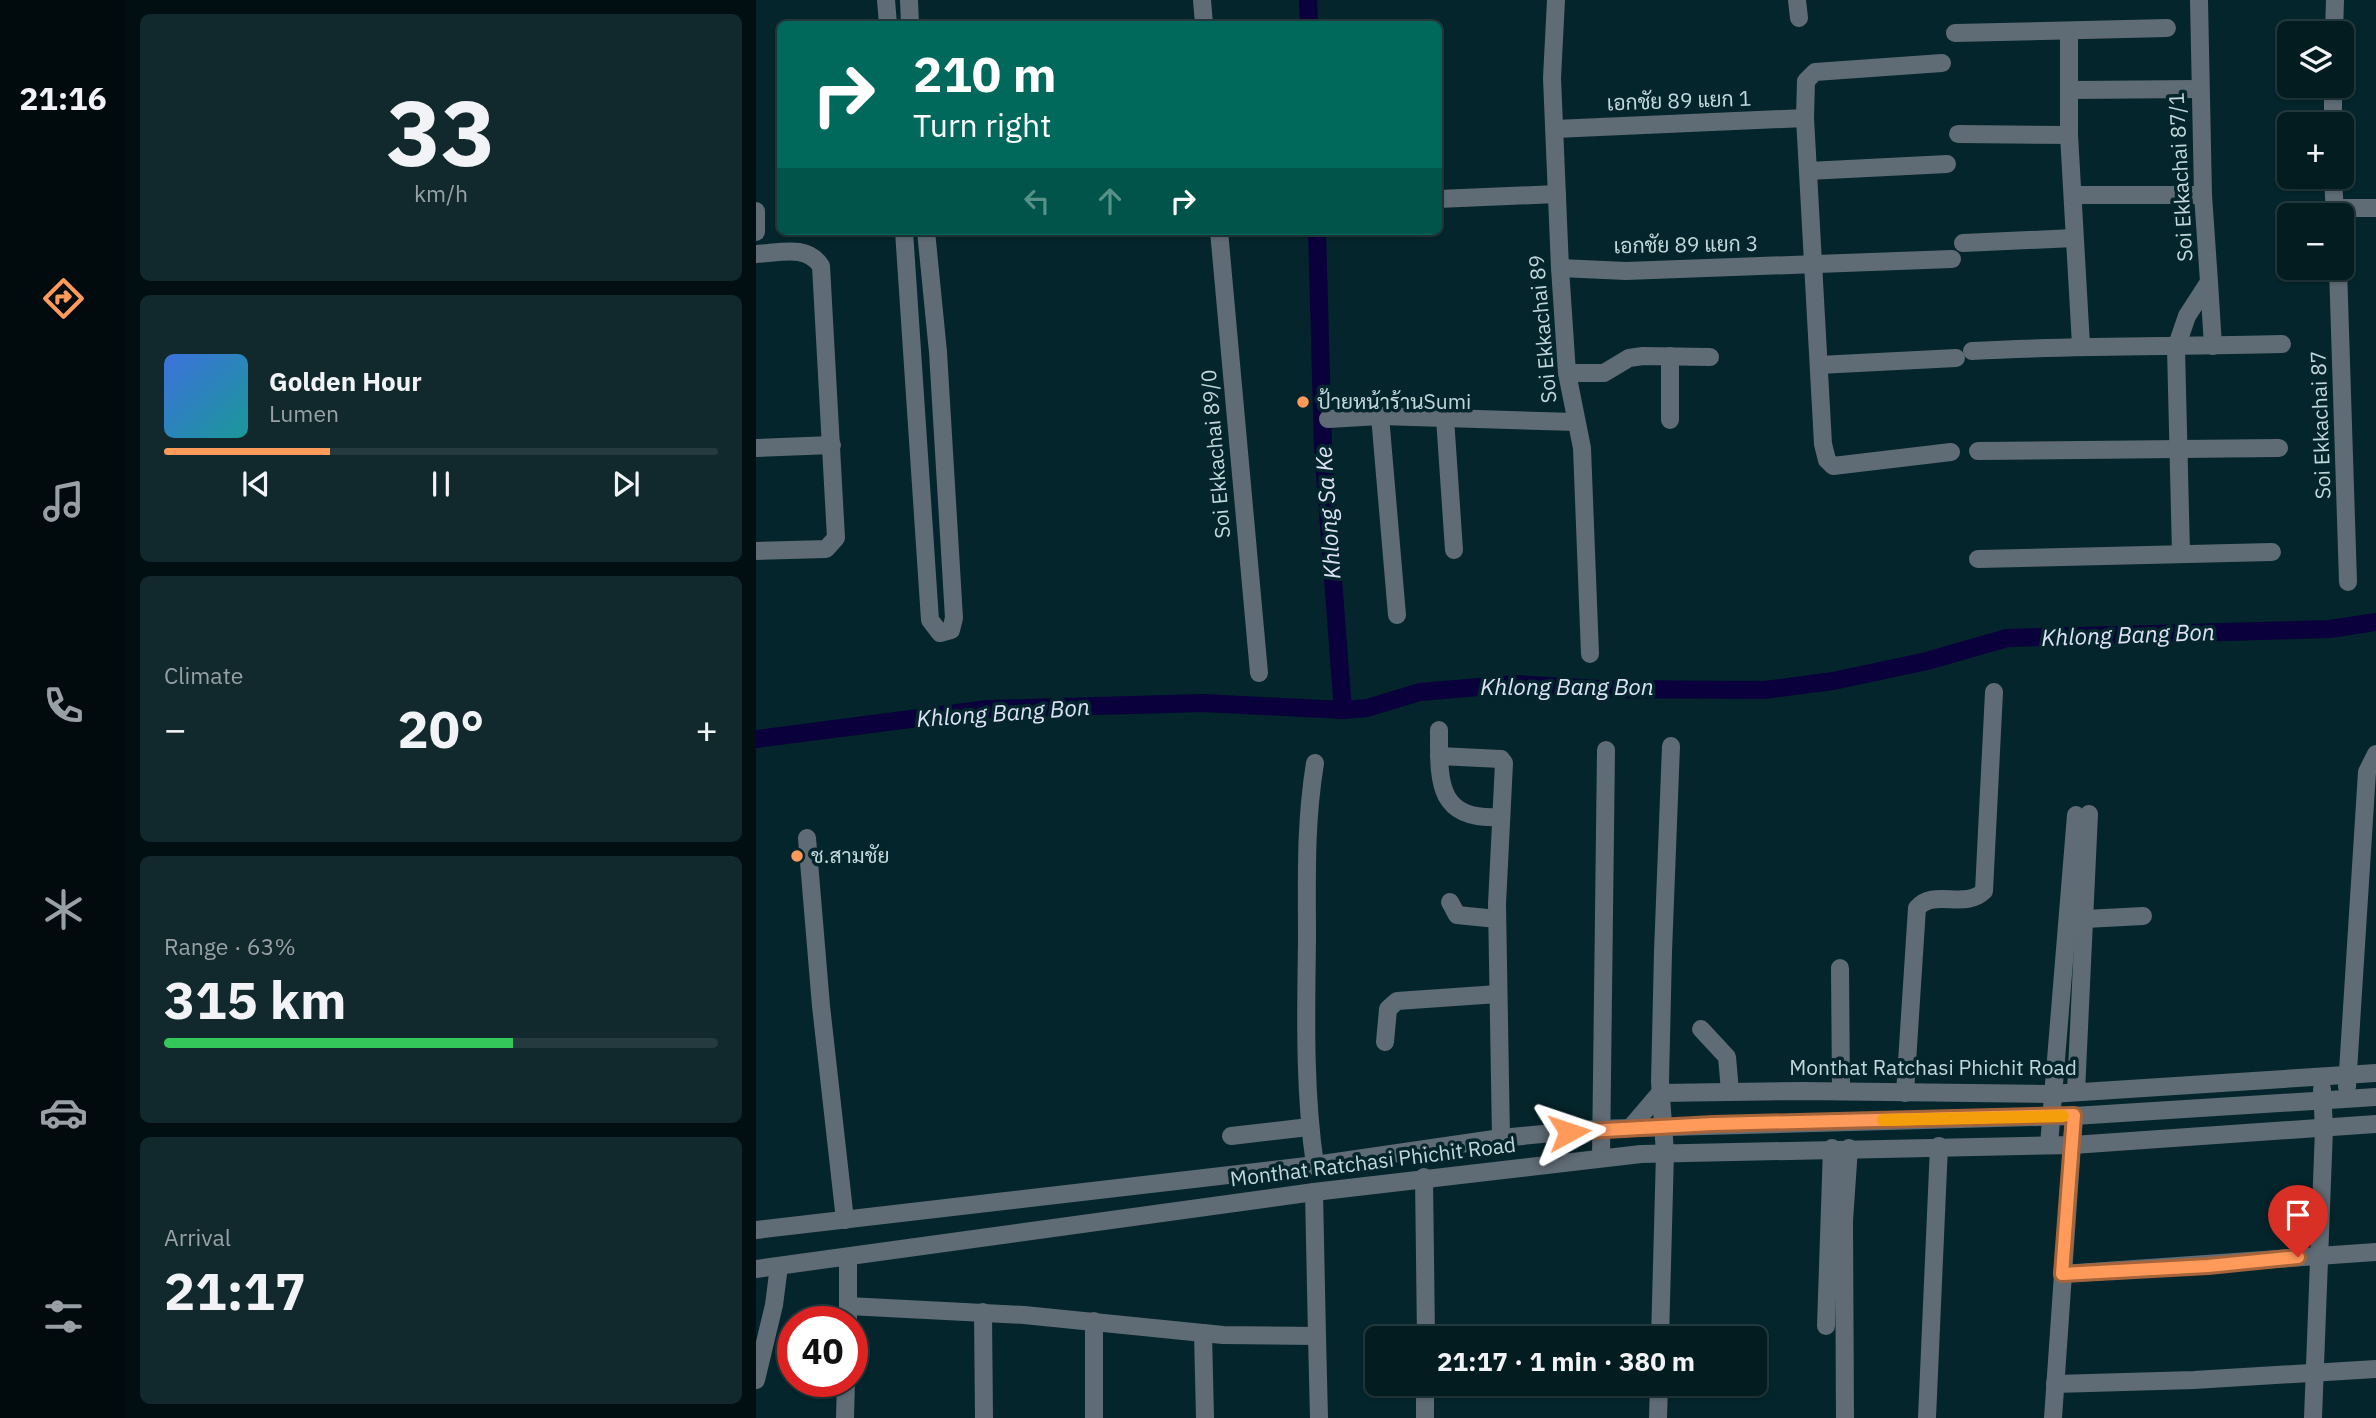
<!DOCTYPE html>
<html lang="en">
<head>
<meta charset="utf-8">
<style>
	:root { --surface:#031c20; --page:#11292d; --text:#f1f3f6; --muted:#97a1a5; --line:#243a3e; --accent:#ff9a5b }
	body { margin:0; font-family:"IBM Plex Sans",Sarabun,sans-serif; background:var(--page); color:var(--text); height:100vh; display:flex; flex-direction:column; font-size:26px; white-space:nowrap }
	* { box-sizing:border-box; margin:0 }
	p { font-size:23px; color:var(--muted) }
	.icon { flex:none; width:38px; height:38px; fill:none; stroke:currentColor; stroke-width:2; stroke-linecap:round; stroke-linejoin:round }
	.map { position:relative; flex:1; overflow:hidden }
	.drawer { display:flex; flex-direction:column; gap:14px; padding:14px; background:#020f12; width:630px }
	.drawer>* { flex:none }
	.hud { position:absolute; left:21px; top:21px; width:665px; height:214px; border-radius:10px; box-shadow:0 2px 5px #0004,0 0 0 2px var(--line); background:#00695c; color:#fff; overflow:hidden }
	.tools { position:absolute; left:1521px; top:21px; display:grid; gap:14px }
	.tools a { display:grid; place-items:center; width:77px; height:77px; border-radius:10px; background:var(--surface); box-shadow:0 2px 5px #0004,0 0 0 2px var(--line); font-size:35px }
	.speed { position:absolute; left:21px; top:1306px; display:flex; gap:14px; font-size:35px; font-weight:700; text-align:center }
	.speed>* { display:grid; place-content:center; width:91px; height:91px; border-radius:50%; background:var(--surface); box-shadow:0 2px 5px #0004,0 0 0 2px var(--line); line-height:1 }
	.speed .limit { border:10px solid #d22; background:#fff; color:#111 }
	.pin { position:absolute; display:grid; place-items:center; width:60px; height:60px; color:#fff; margin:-72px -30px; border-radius:50% 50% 50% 0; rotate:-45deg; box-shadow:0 0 7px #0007 }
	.pin .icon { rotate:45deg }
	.me { position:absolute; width:77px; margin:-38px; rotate:85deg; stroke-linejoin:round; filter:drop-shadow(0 0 5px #0008) }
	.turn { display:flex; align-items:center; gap:24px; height:147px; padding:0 21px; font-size:32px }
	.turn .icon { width:91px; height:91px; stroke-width:2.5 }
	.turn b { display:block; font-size:49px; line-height:60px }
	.lanes { display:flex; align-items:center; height:66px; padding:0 21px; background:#0003; justify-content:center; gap:35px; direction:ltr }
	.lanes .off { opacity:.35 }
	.big { font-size:52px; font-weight:700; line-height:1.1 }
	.drawer .card { flex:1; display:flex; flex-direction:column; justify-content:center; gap:10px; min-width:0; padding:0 24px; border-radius:10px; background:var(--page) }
	.drawer .dial { align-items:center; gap:0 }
	.dial b { font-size:91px; line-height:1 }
	.song { display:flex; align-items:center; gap:21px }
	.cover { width:84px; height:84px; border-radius:10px; background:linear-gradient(135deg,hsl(220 70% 55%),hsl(180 70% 35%)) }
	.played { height:7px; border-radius:4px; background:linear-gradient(90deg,var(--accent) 30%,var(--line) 30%) }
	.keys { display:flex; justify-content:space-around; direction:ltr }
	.heat { display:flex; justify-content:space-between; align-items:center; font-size:38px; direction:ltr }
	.charge { height:10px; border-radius:5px; background:linear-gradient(90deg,#34c759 63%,var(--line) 0) }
	.trip { position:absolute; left:609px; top:1326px; width:402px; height:70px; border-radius:10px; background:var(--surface); box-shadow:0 2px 5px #0004,0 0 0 2px var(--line); font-weight:700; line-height:70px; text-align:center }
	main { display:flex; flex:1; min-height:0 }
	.dock { display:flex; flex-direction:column; width:126px; justify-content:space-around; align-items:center; background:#010b0d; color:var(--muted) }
	.dock .icon { width:49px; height:49px }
	.dock .selected { color:var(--accent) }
	.dock b { font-size:32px; color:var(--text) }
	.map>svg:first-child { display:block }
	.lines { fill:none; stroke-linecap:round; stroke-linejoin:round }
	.canal { stroke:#0a003b; stroke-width:18 }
	.minor { stroke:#5f6b75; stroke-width:18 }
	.route-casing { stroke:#a6643b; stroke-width:18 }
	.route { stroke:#ff9a5b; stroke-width:12 }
	.slow { stroke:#f59e0b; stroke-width:12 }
	.poi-dot { fill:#ff9a5b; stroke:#04252b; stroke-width:2.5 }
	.labels { text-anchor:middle; stroke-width:7; stroke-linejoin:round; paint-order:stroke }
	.street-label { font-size:21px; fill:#c1d7db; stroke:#04252b }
	.poi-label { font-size:21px; fill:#c1d7db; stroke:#04252b; text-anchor:start }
	.water-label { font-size:23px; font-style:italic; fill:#dde1f4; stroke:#04252b }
</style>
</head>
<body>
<main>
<nav class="dock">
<b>21:16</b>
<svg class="icon selected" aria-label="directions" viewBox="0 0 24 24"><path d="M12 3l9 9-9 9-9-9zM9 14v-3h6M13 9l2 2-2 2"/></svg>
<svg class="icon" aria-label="music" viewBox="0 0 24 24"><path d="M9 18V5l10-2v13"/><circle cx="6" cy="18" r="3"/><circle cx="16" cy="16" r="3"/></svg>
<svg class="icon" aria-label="phone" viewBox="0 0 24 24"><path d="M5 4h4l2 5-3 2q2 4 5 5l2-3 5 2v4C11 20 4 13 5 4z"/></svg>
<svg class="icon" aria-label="climate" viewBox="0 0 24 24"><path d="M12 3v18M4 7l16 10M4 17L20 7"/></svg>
<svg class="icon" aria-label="car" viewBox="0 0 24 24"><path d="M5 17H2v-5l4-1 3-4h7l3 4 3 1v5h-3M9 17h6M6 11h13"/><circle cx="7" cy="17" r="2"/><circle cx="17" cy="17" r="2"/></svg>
<svg class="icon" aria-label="filters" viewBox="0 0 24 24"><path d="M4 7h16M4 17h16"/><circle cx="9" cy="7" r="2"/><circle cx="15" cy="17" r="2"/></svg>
</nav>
<section class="drawer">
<div class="card dial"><b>33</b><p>km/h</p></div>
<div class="card">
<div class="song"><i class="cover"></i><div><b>Golden Hour</b><p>Lumen</p></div></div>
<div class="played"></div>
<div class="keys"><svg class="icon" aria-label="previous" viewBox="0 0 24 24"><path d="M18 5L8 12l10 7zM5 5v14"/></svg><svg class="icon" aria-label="pause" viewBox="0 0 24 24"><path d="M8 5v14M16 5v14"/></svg><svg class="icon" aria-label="next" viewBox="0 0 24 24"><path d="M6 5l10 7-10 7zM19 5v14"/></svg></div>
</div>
<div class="card"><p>Climate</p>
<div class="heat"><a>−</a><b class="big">20°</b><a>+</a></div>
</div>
<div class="card"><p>Range · 63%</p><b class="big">315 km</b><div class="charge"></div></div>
<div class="card"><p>Arrival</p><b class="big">21:17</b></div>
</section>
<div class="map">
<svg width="1620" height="1418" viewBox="0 0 1620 1418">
	<rect width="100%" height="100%" fill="#04252b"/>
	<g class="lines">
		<!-- canal -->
		<g class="canal">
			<polyline points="552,0 553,24"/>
			<polyline points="561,231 567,448 587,710"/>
			<polyline points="0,739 232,709 447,703 587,710 611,708 664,692 759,684 842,689 1009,690 1077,681 1171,661 1251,638 1574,629 1620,622"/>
		</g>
		<!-- minor -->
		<g class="minor">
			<polyline points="130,0 132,24"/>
			<polyline points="153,0 154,24"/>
			<polyline points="446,0 448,24"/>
			<polyline points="800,0 796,78 804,268 811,373 826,448 834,654"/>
			<polyline points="1041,0 1043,18"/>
			<polyline points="1313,32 1313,135 1325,345"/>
			<polyline points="1199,33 1411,28"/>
			<polyline points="1578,33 1579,0"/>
			<polyline points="1186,63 1059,72 1050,81 1049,118 1067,444 1071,460 1077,466 1195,452"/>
			<polyline points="1314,90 1443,89"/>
			<polyline points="1577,124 1577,86"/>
			<polyline points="799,129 1049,118"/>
			<polyline points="1202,134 1313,135"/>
			<polyline points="1052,171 1191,164"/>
			<polyline points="1577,177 1579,215"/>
			<polyline points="1317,195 1447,195"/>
			<polyline points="682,199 801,194"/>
			<polyline points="1578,208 1620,208"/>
			<polyline points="0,211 0,232"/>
			<polyline points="148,231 174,620 184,633 195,630 198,618 182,352 170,231"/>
			<polyline points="463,231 503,673"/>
			<polyline points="1207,243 1318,238"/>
			<path d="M0,254C23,253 51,244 65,266L80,538L70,549L0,551"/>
			<polyline points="804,268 870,271 1196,259"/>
			<polyline points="1582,268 1592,582"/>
			<polyline points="1453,282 1457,346"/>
			<path d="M1216,351C1320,345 1422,347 1526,344"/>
			<polyline points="914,356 914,420"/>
			<polyline points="1063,365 1200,358"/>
			<polyline points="811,373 848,373 873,358 887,356 954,357"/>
			<polyline points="624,416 641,615"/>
			<polyline points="689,418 698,550"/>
			<polyline points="572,419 624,416 819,422"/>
			<polyline points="0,448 76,445"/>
			<polyline points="1222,451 1523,448"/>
			<polyline points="1425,554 1420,348 1431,316 1453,282 1447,195 1443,0"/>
			<polyline points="1222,559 1516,552"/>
			<path d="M683,730C683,781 680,821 745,817"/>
			<polyline points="683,756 745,759 748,763 741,904 745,1138"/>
			<path d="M559,763C549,825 551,877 551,940C550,1015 548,1090 559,1165"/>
			<polyline points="51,838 65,1006 89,1220"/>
			<polyline points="694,902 701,915 741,919"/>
			<polyline points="1329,919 1387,916"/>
			<polyline points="1084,968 1085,1091"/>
			<polyline points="945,1029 971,1057 974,1091"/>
			<polyline points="629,1042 632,1009 641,1001 742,994"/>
			<polyline points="1591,1087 1611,772 1620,754"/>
			<polyline points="1320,1092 1333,814"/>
			<path d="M1149,1093L1161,908C1178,888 1209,910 1228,891L1238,692"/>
			<polyline points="875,1127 904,1093 1047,1091 1295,1094 1620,1073"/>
			<polyline points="475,1136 553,1127"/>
			<polyline points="1293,1145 1320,815"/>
			<polyline points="845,1158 850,750"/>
			<polyline points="668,1177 670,1339"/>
			<polyline points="0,1230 559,1165 745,1138 839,1129 1318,1116 1620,1097"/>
			<polyline points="92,1257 92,1321"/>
			<polyline points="0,1269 558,1192 885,1154 1317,1145 1620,1124"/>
			<polyline points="1306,1274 1620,1252"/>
			<polyline points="92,1306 268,1315 467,1335 561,1336 558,1192"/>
			<polyline points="227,1312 228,1418"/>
			<polyline points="338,1321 338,1418"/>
			<polyline points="1070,1326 1076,1148"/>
			<polyline points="447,1333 449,1418"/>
			<polyline points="561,1336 563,1418"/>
			<polyline points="904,1339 909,1153 904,1082 907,952 915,746"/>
			<polyline points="0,1380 18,1305 23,1266"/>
			<polyline points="1299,1384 1438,1380 1620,1369"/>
			<polyline points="89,1418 90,1381"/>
			<polyline points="669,1418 669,1384"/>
			<polyline points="902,1418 903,1384"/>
			<polyline points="1089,1418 1088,1221 1093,1148"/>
			<polyline points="1171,1418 1183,1146"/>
			<polyline points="1297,1418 1318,1116"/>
			<polyline points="1557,1418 1568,1129 1566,1089"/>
		</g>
	</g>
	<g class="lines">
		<!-- route casing -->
		<g class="route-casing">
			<polyline id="route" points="813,1132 957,1124 1318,1115 1306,1274 1452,1266 1542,1257"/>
		</g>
		<!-- route -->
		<use href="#route" class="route"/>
		<!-- slow -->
		<polyline class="slow" points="1127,1120 1307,1116"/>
	</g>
	<!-- markers -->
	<g class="poi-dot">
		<circle cx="547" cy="402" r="7"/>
		<circle cx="41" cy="856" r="7"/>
	</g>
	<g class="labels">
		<!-- street labels -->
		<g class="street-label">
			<text transform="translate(923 101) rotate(-2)" y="7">เอกชัย 89 แยก 1</text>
			<text transform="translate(1425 177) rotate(-93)" y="7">Soi Ekkachai 87/1</text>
			<text transform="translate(930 245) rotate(-1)" y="7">เอกชัย 89 แยก 3</text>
			<text transform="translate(787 329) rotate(-95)" y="7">Soi Ekkachai 89</text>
			<text transform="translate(1565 425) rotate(-92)" y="7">Soi Ekkachai 87</text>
			<text transform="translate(460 454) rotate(-95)" y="7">Soi Ekkachai 89/0</text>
			<text x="1177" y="1075">Monthat Ratchasi Phichit Road</text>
			<text transform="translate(617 1162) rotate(-7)" y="7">Monthat Ratchasi Phichit Road</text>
		</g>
		<!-- poi labels -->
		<g class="poi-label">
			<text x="561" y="409">ป้ายหน้าร้านSumi</text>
			<text x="55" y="863">ช.สามชัย</text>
		</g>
		<!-- water labels -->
		<g class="water-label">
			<text transform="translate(572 513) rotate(-94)" y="8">Khlong Sa Ke</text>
			<text transform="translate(1372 635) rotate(-2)" y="8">Khlong Bang Bon</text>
			<text x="811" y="695">Khlong Bang Bon</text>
			<text transform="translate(247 713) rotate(-4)" y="8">Khlong Bang Bon</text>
		</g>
	</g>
</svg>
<div class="tools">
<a><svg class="icon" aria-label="layers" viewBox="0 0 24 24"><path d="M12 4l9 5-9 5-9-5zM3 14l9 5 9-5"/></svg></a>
<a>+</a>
<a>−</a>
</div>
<div class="speed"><div class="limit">40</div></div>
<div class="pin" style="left:1542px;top:1257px;background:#d93025"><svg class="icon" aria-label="arrive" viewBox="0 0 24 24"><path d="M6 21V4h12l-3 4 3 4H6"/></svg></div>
<svg class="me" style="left:813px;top:1132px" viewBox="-20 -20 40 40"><path d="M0-17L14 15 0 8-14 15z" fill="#ff9a5b" stroke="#fff" stroke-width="4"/></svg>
<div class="trip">21:17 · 1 min · 380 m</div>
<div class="hud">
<div class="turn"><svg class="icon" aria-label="right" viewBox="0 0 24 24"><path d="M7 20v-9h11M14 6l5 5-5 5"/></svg><div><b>210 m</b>Turn right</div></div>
<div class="lanes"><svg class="icon off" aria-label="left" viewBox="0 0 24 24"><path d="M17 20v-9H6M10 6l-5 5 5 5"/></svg><svg class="icon off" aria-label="ahead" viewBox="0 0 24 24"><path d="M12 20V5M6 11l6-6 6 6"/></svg><svg class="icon" aria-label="right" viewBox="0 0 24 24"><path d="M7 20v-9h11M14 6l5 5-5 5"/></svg></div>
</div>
</div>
</main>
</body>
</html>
